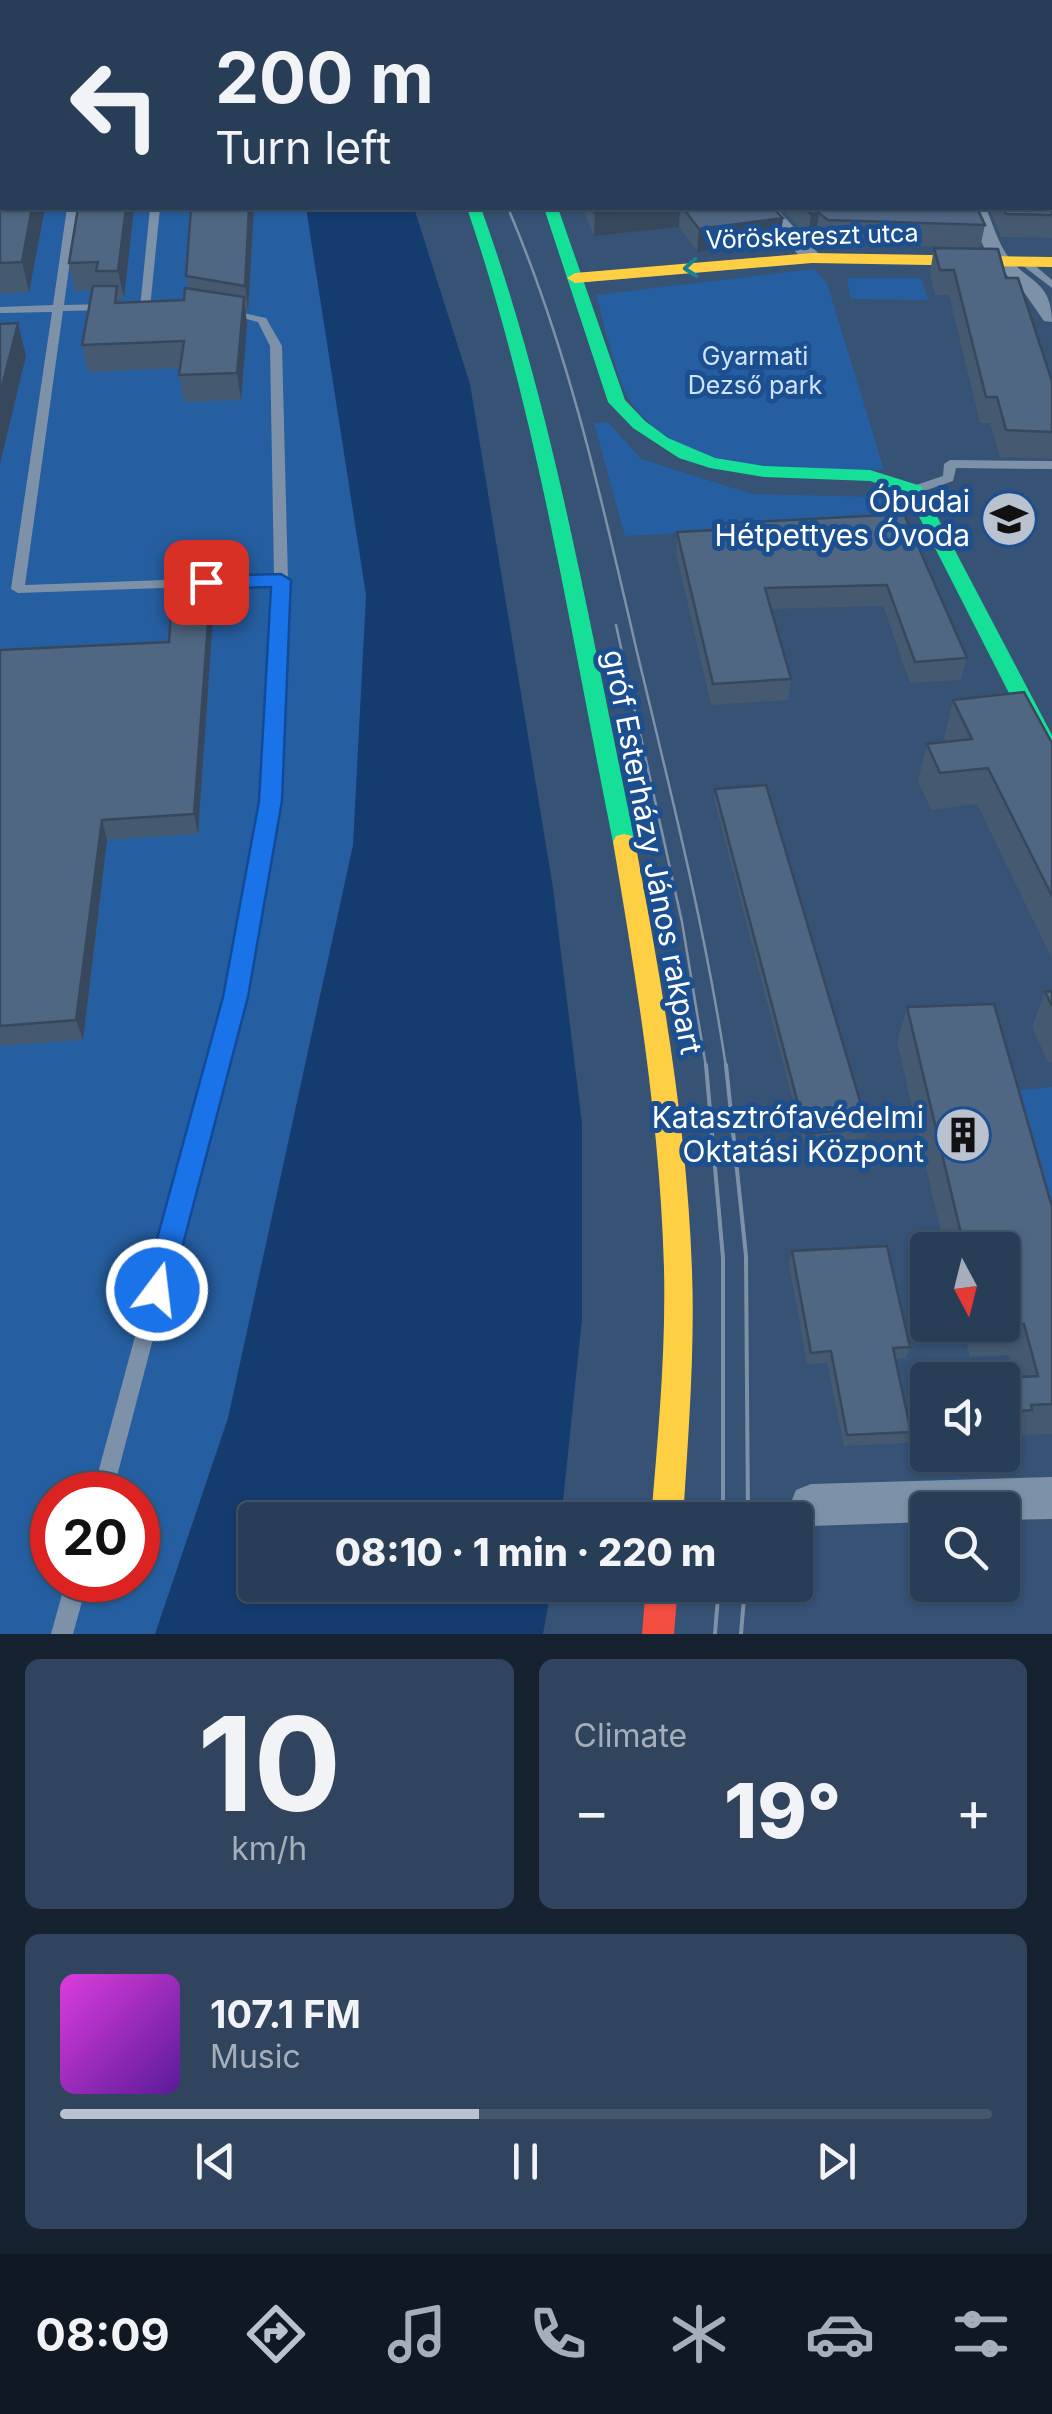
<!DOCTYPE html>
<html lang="en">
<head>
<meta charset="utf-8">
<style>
	:root { --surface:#283e57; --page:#30455d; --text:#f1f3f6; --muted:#a5aeba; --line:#44576d; --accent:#b9c2ce }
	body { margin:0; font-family:Inter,sans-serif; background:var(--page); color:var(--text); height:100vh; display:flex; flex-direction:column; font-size:38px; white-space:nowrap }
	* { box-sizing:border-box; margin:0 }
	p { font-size:32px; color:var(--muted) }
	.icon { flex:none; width:55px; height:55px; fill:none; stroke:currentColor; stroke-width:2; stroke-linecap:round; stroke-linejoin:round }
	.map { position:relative; height:1634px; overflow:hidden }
	.side { display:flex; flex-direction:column; gap:25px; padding:25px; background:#162230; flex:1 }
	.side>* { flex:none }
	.hud { position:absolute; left:0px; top:0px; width:1052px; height:210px; box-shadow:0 2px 8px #0004,0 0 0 2px var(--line); background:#283e57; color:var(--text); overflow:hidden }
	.needle { width:65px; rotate:173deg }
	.buttons { position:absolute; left:910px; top:1232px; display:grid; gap:20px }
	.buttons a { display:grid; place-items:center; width:110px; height:110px; border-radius:10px; background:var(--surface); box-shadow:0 2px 8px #0004,0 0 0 2px var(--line); font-size:50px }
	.speed { position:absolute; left:30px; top:1472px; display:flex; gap:20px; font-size:50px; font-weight:700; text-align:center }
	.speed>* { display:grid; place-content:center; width:130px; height:130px; border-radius:50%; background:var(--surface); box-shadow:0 2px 8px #0004,0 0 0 2px var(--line); line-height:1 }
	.speed .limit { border:15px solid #d22; background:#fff; color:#111 }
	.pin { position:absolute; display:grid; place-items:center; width:85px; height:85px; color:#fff; margin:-42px; border-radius:20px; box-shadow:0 5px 15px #0006 }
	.me { position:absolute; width:110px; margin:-55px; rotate:15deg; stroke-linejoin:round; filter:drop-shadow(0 0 8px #0008) }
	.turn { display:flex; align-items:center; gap:35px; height:210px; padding:0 50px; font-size:45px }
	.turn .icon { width:130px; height:130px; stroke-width:2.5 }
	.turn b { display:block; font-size:70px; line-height:85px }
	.big { font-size:75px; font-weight:800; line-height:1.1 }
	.side .tile { flex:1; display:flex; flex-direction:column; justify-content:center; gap:15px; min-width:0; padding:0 35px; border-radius:15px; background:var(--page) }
	.side .dial { align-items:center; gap:0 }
	.dial b { font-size:130px; line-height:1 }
	.song { display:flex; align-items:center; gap:30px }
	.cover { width:120px; height:120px; border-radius:15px; background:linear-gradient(135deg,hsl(300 70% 55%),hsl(270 70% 35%)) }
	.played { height:10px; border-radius:5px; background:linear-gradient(90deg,var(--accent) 45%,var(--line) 45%) }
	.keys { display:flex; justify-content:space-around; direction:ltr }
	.heat { display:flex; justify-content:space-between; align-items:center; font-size:55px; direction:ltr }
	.side .tiles { flex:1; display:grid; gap:25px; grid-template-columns:1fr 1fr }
	.tile:last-child { grid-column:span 2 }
	.trip { position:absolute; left:238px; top:1502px; width:575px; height:100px; border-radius:10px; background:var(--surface); box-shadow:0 2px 8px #0004,0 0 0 2px var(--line); font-weight:800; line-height:100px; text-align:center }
	.tabs { display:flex; height:160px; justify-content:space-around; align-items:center; background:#101923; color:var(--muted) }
	.tabs .icon { width:70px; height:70px }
	.tabs .on { color:var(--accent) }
	.tabs b { font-size:45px; color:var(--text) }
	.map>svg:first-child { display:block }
	.green { fill:#265fa1; fill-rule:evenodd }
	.water { fill:#153c6e }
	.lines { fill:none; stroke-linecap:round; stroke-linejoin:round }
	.lane { fill:#7d92a8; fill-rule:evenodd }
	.street { fill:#7d92a8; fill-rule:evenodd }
	.fast { fill:#16e098; fill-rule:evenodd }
	.slow { fill:#ffcf43; fill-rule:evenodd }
	.jam { fill:#f24e42; fill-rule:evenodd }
	.tram-far1 { stroke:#7e92a7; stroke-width:2.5 }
	.tram { stroke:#7e92a7; stroke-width:4 }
	.wall { fill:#455971 }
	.shaded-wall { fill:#38485c }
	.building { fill:#506783; stroke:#38485c; stroke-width:2.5 }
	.oneway { stroke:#198292 }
	.route { fill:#1a73e8; stroke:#114b97; stroke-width:2.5 }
	.labels { text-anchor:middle; stroke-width:10; stroke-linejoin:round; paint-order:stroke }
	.far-street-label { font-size:25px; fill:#fff; stroke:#1b4f8f }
	.far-park-label { font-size:25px; fill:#cfe3fa; stroke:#1b4f8f }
	.poi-label { font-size:30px; fill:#fff; stroke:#1b4f8f; text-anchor:end }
	.street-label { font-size:30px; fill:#fff; stroke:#1b4f8f }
</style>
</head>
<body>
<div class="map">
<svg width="1052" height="1634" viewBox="0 0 1052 1634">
	<rect width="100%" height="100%" fill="#365274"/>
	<!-- green -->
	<g class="green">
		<path d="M0,0H235L2,2V208H313L366,595L367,844L323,981L304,1070L208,1634H0ZM52,1495H138V1580H52Z"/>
		<path d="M814,269L827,283L884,470C802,467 687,479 633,405C616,382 605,324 596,295Z"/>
		<polygon points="847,278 921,278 928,300 851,299"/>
		<polygon points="608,422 641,459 752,494 879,497 889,522 625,536 594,423"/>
		<polygon points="1052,1087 1052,1201 1012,1091"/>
	</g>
	<!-- water -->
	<polygon class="water" points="306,208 414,208 470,384 553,888 582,1123 582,1319 561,1520 255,1520 255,1585 552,1585 543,1634 155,1634 228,1418 353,845 366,595"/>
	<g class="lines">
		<!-- lane -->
		<g class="lane">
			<polygon points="67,208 77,208 64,305 106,304 111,307 106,310 63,311 25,585 274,576 270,346 258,322 224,313 229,310 266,318 282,346 288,580 278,801 243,997 112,1495 92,1495 227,997 264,801 274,584 18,593 11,589 52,312 0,313 0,307 53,305"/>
			<polygon points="150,208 160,208 150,308 145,311 140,308"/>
			<polygon points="1018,258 1026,258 1052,280 1052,288 1018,262"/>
			<polygon points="950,460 1052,461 1052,469 956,468 953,481 918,493 910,493 910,487 943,476 944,464"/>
			<polygon points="66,1580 88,1580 73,1634 51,1634"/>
		</g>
		<!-- street -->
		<g class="street">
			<polygon points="716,0 738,0 739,2 718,2"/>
			<polygon points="755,208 776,208 819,254 819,262 805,262"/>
			<path d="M966,208H986C992,222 997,239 1005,252C1023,282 1052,278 1052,322L1044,321L1019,285L991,263Z"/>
			<polygon points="1052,1477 1052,1519 1002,1520 1002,1510 928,1510 928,1522 811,1526 796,1520 790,1505 796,1490 811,1484"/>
		</g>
		<!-- fast -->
		<g class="fast">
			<polygon points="378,0 391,0 392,2 380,2"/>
			<path d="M467,208H481C555,413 590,630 635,842L632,848H616L613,842C570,630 537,413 467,208Z"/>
			<polygon points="544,208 558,208 625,400 645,421 668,438 715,458 764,466 870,470 921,486 1052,735 1052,764 1041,756 907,493 870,481 764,477 710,468 679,458 633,428 608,402"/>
		</g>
		<!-- slow -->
		<g class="slow">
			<polygon points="812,253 1052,257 1052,267 812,263 575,283 567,278 575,273"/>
			<path d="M624,834L632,836L635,842C662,984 687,1126 692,1270C695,1354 688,1437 683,1520H651C658,1436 666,1352 664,1268C660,1124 637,983 613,842L616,836Z"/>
		</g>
		<!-- jam -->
		<polygon class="jam" points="646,1585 678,1585 674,1634 642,1634"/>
		<!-- tram-far1 -->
		<g class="tram-far1">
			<path d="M508,208C569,351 602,501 637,652C670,789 705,927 726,1067"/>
			<polyline points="616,625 682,922 706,1067"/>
		</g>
		<!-- tram -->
		<g class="tram">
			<polyline points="706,1065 723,1258 723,1520"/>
			<polyline points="726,1065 746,1256 748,1520"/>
			<polyline points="715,1634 719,1585"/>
			<polyline points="741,1634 745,1585"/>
		</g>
	</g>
	<!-- wall -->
	<g class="wall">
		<polygon points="749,0 960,0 961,2 750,2"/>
		<polygon points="1034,0 1052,0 1052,39 1050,35 1050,2 1035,2"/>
		<polygon points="0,15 45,208 29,292 0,294"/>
		<polygon points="1052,92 1052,238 1001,237 989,208 1050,208"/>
		<polygon points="78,208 134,208 124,298 119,299 120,302 184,300 188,288 186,276 254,208 248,311 245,310 247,324 241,400 184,402 179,375 180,368 88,372 82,345 93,290 75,291 69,263"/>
		<polygon points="582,208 773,208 783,218 780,240 697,252 679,227 594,236"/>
		<polygon points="781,208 977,208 985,225 980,248 824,243 816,235 808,237"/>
		<polygon points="934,248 1006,278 1052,381 1052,459 1000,457 990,423 980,423 949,295 935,295 930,273"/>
		<polygon points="904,514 967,658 961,680 910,683 883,606 771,609 791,679 788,700 711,705 676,553 677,532 714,530 714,524"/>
		<polygon points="214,603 198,834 107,840 83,1040 0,1046 0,650 169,642"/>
		<polygon points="953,700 1052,743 1052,959 977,804 931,810 918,781 927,744 946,742 944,737"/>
		<polygon points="715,789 868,1128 865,1138 804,1144 714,799"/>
		<polygon points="1052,991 1052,1062 1048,1063 1032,1027 1045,992"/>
		<polygon points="907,1007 1052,1207 1052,1434 1019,1435 1017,1440 1002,1441 1002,1380 1015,1378 1009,1355 970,1357 962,1325 1002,1325 1002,1250 945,1250 897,1042"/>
		<polygon points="792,1251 910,1347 906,1358 895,1359 911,1432 907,1443 844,1446 827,1363 807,1364 789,1264"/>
	</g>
	<!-- shaded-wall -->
	<g class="shaded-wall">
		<polygon points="123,0 137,0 136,2 122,2"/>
		<polygon points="32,208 45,208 29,292 22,262"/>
		<polygon points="126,208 134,208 124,298 118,271"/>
		<polygon points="249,208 254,208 248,311 245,286"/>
		<polygon points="649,208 680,208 679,227 594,236 595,213"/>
		<polygon points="819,213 816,235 808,237 811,214"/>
		<polygon points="783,218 780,240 697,252 699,229"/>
		<polygon points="244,297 247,324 241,400 237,373"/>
		<polygon points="18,323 26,356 0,464 0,394"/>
		<polygon points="211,582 214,603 198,834 194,814"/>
		<polygon points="102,820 107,840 83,1040 76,1020"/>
	</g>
	<!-- building -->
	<g class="building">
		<polygon points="9,0 123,0 122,2 7,2"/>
		<polygon points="432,0 469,0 469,2 433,2"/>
		<polygon points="556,0 652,0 653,2 557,2"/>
		<polygon points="768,0 960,0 961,2 771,2"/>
		<polygon points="2,11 2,208 32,208 22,262 0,263 0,15"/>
		<polygon points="1050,92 1052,92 1052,215 1006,214 1004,208 1050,208"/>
		<polygon points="78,208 126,208 118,271 96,271 98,262 69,263"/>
		<polygon points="191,208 249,208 245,286 186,276"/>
		<polygon points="592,208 649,208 595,213"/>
		<polygon points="683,208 773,208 783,218 699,229"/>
		<polygon points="805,208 977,208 985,225 828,220 819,213 811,214"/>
		<polygon points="934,248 998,249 1006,278 1018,278 1052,381 1052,432 1006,430 997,397 986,397 954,270 940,270"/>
		<polygon points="93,286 117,286 115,303 184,300 185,288 244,297 237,373 179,375 184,341 82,345"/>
		<polygon points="18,323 0,394 0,324"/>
		<polygon points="904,514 967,658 915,662 887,585 765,588 791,679 713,684 677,532 716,530 714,524"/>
		<polygon points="211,582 194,814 102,820 76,1020 0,1026 0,650 169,642 173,585"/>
		<polygon points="1024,692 1052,743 1052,896 988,768 940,773 927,744 972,739 953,700"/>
		<polygon points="766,785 868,1128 806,1134 715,789"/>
		<polygon points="1052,991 1052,1006 1045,992"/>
		<polygon points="994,1004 1052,1207 1052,1404 1031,1405 1032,1410 1002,1412 1002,1380 971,1380 1038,1376 1024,1324 1002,1325 1002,1250 965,1250 907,1007"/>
		<polygon points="887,1246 910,1347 893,1348 911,1432 847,1435 831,1351 811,1353 792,1251"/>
	</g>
	<!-- one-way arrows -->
	<defs><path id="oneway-chevron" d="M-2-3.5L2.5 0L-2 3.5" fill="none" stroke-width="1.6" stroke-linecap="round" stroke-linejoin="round" transform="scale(2.5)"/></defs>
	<use class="oneway" href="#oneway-chevron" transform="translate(691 268) rotate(175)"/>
	<!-- route -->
	<polygon class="route" points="281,574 291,580 282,801 248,997 171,1290 167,1300 157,1304 147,1300 143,1290 223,997 259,801 271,587 206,589 196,582 206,576"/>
	<!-- icons -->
	<defs>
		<g id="school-disc" transform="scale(2.875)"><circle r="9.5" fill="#b9c2ce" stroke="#1b4f8f"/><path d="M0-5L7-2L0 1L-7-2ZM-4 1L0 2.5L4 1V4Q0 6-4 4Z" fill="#111"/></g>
		<g id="building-disc" transform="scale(2.875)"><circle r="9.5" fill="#b9c2ce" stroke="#1b4f8f"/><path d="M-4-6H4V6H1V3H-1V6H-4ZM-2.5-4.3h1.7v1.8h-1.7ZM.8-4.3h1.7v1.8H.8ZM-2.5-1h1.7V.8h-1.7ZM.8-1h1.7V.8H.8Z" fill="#111"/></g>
	</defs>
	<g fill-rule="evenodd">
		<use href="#school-disc" x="1009" y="519"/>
		<use href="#building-disc" x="963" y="1135"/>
	</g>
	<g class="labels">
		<!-- far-street labels -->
		<g class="far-street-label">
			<text transform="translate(812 236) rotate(-2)" y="9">Vöröskereszt utca</text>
		</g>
		<!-- far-park labels -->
		<g class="far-park-label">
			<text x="755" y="365">Gyarmati<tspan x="755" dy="29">Dezső park</tspan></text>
		</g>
		<!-- poi labels -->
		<g class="poi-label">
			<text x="970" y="512">Óbudai<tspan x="970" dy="34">Hétpettyes Óvoda</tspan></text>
			<text x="924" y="1128">Katasztrófavédelmi<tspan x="924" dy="34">Oktatási Központ</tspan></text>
		</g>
		<!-- street labels -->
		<g class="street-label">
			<text transform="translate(652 852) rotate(79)" y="10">gróf Esterházy János rakpart</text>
		</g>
	</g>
</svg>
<div class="buttons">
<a><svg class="needle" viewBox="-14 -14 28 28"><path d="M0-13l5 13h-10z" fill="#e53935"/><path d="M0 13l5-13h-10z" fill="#a5aeba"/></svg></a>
<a><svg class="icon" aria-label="sound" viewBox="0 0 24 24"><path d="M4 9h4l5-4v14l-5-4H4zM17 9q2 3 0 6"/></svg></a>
<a><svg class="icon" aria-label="search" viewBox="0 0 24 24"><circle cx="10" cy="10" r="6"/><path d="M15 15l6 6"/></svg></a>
</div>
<div class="speed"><div class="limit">20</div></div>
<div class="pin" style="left:206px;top:582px;background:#d93025"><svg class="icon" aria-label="arrive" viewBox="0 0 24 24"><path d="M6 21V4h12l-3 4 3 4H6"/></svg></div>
<svg class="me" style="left:157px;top:1290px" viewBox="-20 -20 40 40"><circle r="17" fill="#1a73e8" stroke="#fff" stroke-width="3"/><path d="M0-11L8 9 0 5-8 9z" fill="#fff"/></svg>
<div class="trip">08:10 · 1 min · 220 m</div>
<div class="hud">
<div class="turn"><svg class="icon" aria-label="left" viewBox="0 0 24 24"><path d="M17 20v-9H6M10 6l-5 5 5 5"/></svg><div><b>200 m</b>Turn left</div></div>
</div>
</div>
<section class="side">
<div class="tiles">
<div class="tile dial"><b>10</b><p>km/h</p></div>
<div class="tile"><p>Climate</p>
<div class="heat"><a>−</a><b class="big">19°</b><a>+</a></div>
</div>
<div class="tile">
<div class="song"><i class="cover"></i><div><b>107.1 FM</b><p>Music</p></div></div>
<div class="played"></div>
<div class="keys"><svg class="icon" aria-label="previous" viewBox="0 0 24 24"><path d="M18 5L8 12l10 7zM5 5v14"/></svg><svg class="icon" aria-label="pause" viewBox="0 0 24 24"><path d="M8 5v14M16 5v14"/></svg><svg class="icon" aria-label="next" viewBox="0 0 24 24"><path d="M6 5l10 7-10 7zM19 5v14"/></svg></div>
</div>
</div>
</section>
<nav class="tabs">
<b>08:09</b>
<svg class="icon on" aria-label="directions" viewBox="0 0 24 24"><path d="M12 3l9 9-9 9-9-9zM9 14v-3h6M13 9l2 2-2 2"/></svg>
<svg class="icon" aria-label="music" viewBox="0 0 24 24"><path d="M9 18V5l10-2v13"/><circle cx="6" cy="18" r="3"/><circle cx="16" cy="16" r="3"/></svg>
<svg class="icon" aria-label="phone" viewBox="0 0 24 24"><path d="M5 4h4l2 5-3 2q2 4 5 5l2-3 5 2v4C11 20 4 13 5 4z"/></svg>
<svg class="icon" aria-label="climate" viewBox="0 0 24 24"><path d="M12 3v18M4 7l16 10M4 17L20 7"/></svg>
<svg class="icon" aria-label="car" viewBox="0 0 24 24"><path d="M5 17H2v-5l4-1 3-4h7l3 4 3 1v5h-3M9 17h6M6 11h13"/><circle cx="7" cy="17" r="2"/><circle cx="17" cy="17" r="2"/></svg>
<svg class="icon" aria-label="filters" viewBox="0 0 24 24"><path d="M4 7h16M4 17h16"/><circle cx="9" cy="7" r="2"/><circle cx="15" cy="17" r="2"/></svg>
</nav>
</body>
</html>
